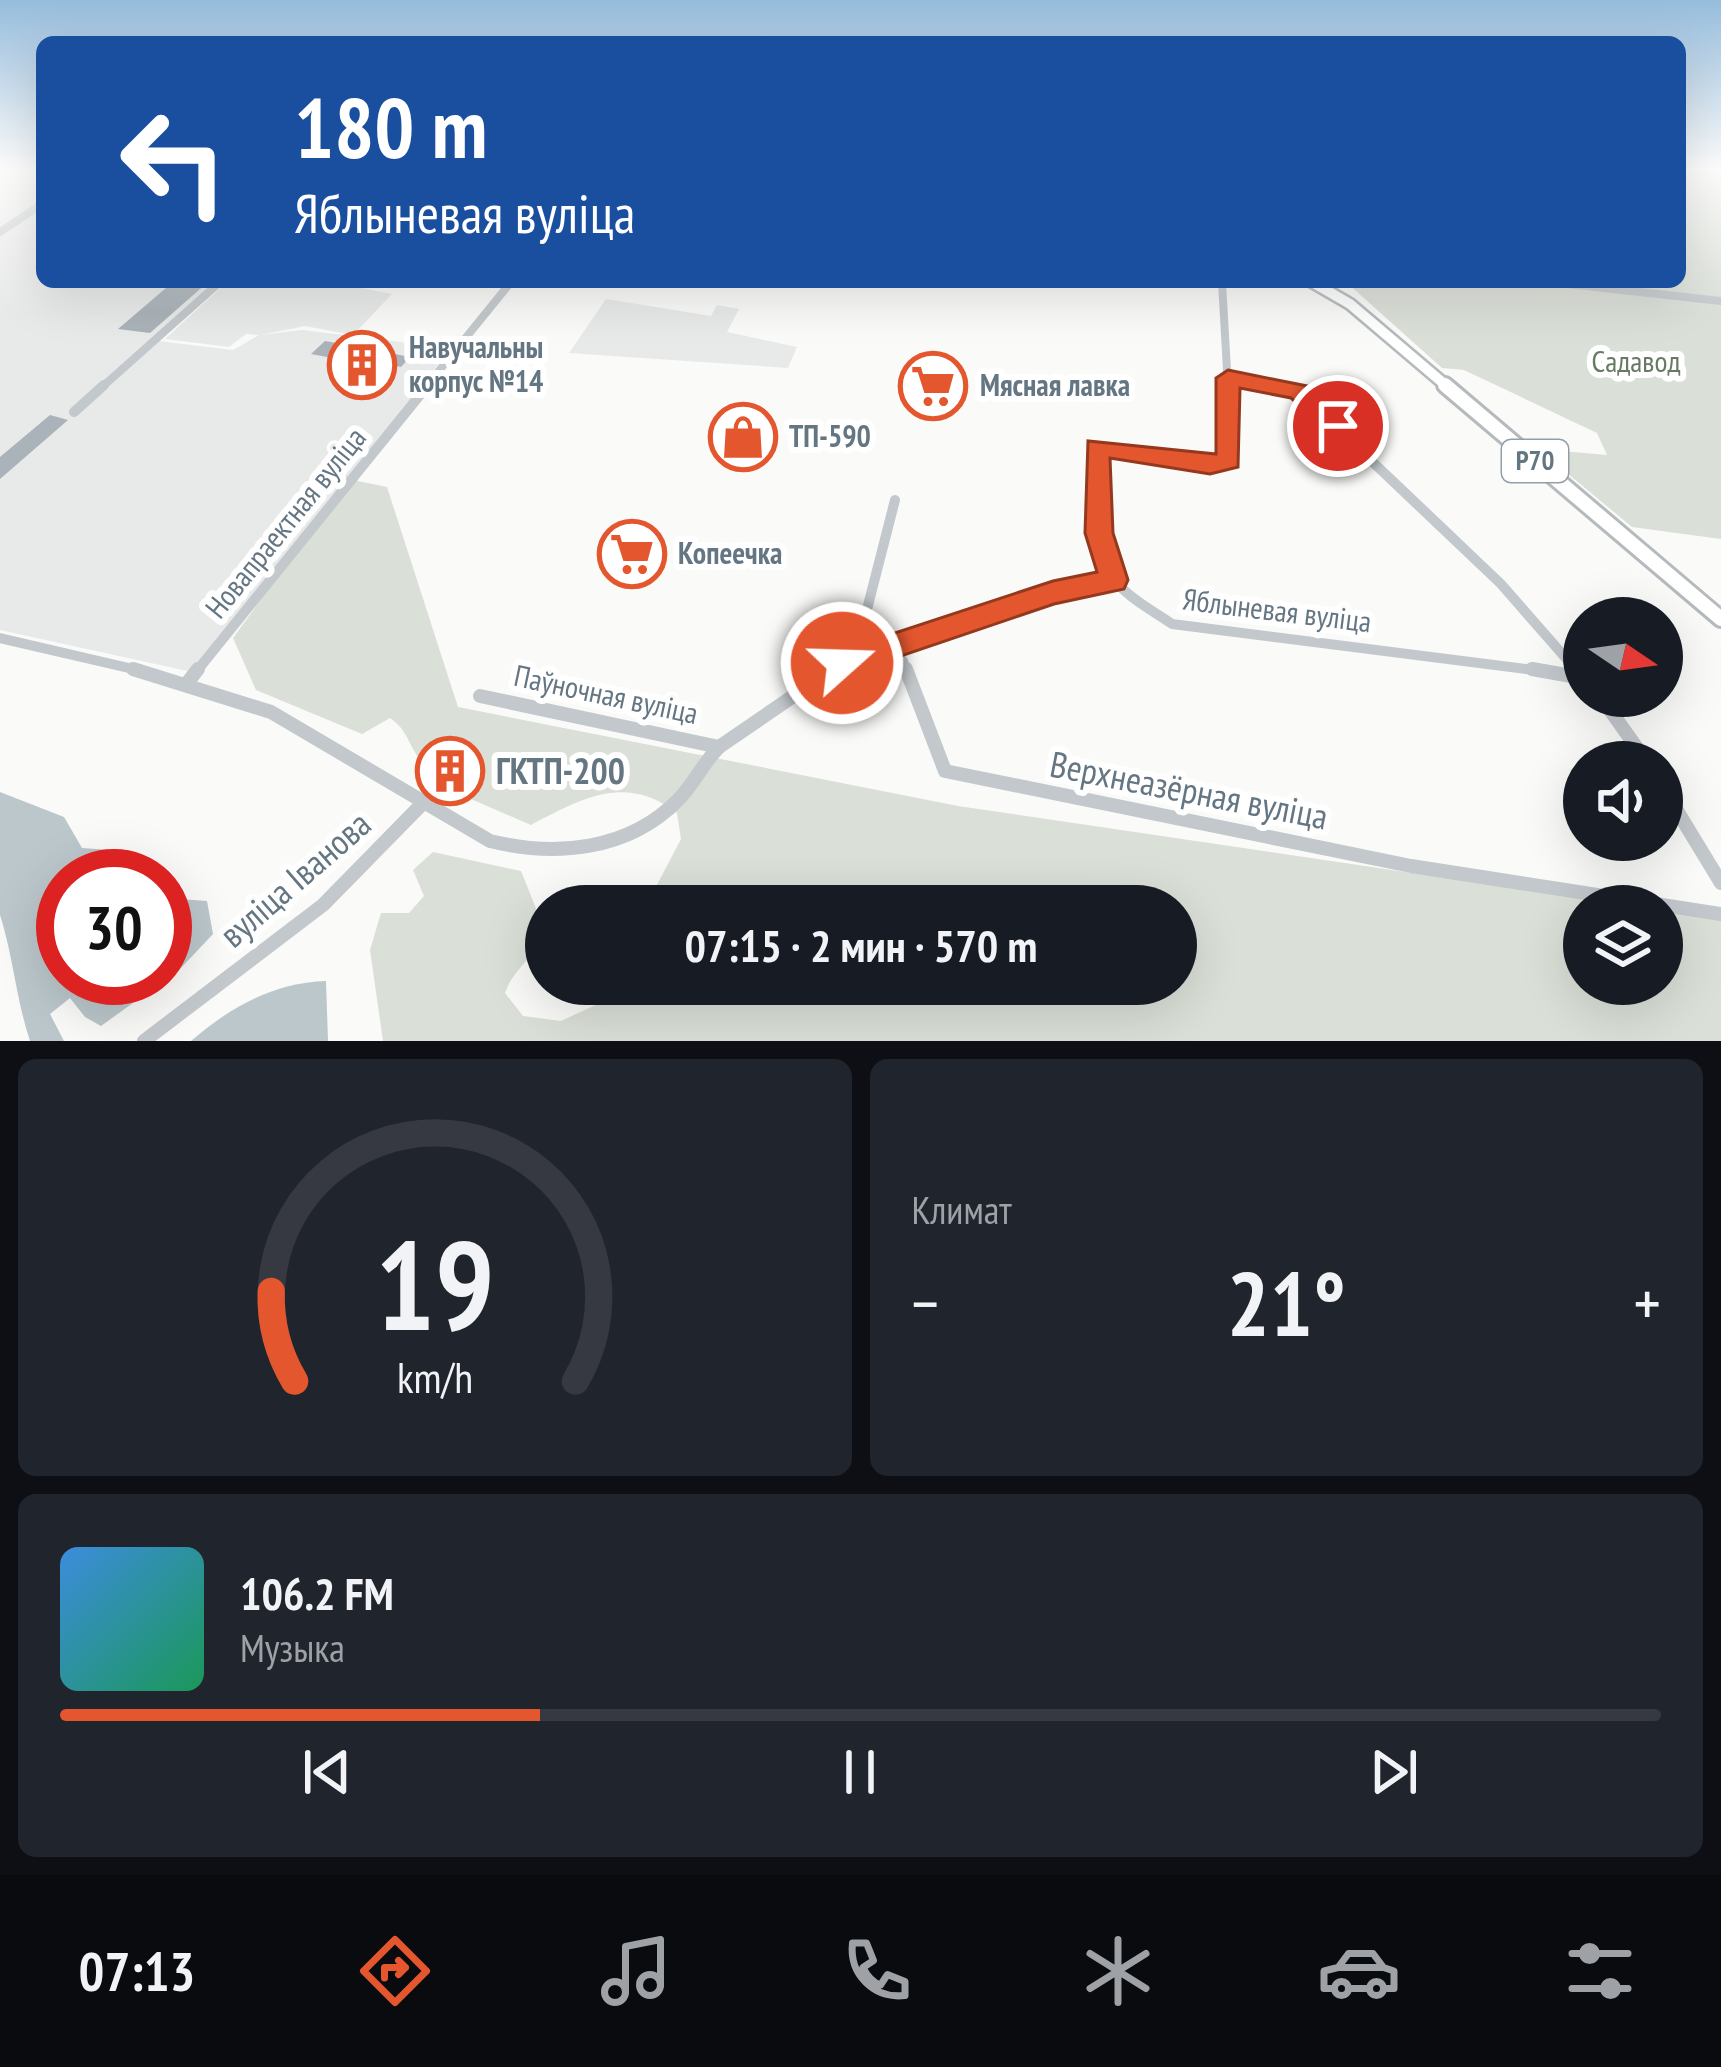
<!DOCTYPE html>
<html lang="ru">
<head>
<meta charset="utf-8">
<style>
	:root { --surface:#171b24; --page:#20242c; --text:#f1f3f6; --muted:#9ea1a6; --line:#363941; --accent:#e4572e }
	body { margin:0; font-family:"PT Sans Narrow",sans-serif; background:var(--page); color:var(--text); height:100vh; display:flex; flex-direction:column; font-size:45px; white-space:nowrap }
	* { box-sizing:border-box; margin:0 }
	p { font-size:39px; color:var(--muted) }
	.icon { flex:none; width:66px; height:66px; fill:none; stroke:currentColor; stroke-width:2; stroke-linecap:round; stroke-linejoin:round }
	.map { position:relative; height:1041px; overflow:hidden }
	.drawer { display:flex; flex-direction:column; gap:18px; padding:18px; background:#0d0f14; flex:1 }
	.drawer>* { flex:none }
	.banner { position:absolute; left:36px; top:36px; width:1650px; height:252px; border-radius:18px; box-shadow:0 12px 48px #0002; background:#1a4fa0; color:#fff; overflow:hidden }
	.needle { width:78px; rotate:103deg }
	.fabs { position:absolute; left:1563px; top:597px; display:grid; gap:24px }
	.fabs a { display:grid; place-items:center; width:120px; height:120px; border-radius:50%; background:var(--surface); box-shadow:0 12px 48px #0002; font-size:60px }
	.speed { position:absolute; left:36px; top:849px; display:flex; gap:24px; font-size:60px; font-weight:700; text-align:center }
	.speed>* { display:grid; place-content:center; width:156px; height:156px; border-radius:50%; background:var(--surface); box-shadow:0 12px 48px #0002; line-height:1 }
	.speed .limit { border:18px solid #d22; background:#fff; color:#111 }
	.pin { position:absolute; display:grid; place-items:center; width:102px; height:102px; color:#fff; margin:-51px; border:6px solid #fff; border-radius:50%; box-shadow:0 3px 12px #0007 }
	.me { position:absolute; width:132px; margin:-66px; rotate:70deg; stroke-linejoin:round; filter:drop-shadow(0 0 9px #0008) }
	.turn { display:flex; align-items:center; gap:42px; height:252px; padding:0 60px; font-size:54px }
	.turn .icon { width:156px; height:156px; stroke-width:2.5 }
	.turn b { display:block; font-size:84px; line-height:102px }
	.big { font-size:90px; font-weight:600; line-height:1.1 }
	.drawer .tile { flex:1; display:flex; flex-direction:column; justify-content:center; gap:18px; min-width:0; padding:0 42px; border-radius:18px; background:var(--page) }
	.drawer .dial { align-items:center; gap:0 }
	.dial svg { height:312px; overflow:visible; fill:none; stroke:var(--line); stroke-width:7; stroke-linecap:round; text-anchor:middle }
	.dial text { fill:var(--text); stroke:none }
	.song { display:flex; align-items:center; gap:36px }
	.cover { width:144px; height:144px; border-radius:18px; background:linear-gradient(135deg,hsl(210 70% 55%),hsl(150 70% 35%)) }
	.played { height:12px; border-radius:6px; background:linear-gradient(90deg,var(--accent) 30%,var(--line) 30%) }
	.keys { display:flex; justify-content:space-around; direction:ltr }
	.heat { display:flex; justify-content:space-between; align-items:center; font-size:66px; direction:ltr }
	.drawer .tiles { flex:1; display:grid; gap:18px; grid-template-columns:1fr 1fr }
	.tile:last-child { grid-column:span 2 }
	.trip { position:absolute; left:525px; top:885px; width:672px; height:120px; border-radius:60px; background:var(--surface); box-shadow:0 12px 48px #0002; font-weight:600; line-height:120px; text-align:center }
	.tabs { display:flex; height:192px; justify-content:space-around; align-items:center; background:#090b0e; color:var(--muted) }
	.tabs .icon { width:84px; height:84px }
	.tabs .active { color:var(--accent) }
	.tabs b { font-size:54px; color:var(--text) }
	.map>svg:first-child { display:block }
	.built { fill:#e8e9e9 }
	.green { fill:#dadfd7 }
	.water { fill:#bbc7cb }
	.building { fill:#aab3b9 }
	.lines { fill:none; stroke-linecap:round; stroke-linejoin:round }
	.major-far1-casing { stroke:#b5babe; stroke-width:15 }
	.major-casing { stroke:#b5babe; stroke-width:20 }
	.minor-far2 { stroke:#c3c8cc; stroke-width:8 }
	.minor-far1 { stroke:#c3c8cc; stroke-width:10 }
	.minor { stroke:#c3c8cc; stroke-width:14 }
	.major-far1 { stroke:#fff; stroke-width:10 }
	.major { stroke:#fff; stroke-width:14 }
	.route { fill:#e4572e; stroke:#94391e; stroke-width:3 }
	.labels { text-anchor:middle; stroke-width:12; stroke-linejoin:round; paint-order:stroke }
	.shield { fill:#fff; stroke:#939fa8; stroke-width:3 }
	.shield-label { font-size:27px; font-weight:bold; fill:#657683 }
	.poi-label { font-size:30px; font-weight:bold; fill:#657683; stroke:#fff; text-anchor:start }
	.park-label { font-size:30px; fill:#687a64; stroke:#fff }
	.street-label { font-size:30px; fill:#657683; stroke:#fff }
	.near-poi-label { font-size:36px; font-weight:bold; fill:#657683; stroke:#fff; text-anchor:start }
	.near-street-label { font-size:36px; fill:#657683; stroke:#fff }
</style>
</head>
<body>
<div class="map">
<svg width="1721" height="1041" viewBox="0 0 1721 1041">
	<rect width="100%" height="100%" fill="#fafaf8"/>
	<!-- built -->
	<g class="built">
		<polygon points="0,169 42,169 42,282 214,282 150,340 233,350 259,335 246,334 229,347 165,339 227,282 330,282 392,294 353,335 305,326 261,335 302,330 451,348 192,672 0,630"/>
		<polygon points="606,299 711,316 717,305 739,309 727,332 797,347 788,368 569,353"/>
	</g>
	<!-- green -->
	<g class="green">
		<polygon points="1680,169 1721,169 1721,539 1632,527 1538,449 1607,455 1597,433 1464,370 1442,368 1346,282 1680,282"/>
		<path d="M348,479L387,487L458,707L958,806L1637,906H1584V984H1662V910L1721,918V1041H383L370,950L381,913H409L424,896L413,870L433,852L521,871L545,931C536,958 514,967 505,993L523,1016L561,1021L604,1001L610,984H1176V906H646L681,839L677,813C625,773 581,799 531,825L464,796L460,767L442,760L426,766C409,751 410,731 390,718L362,734L256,690L233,638Z"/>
	</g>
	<!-- water -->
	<g class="water">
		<path d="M0,792L64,817L82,848L111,850L129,876H63V978H165V898L207,901L213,934L180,969L101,1026L85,1017L70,998L50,1014L64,1041H30C16,999 13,955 0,915C0,892 0,820 0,792Z"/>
		<path d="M326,981L328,1041H191C232,1006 273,983 326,981Z"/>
	</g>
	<!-- building -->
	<g class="building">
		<polygon points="173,282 208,282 150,333 118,329"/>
		<polygon points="325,341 370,349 410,357 401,367 375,362 353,386 334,383 354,362 311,354"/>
		<polygon points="50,415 68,420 0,479 0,457"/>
	</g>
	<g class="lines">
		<!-- major-far1 casing -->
		<g class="major-far1-casing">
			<polyline id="major-far1" points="1312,282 1350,304 1449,388"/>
		</g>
		<!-- major casing -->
		<g class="major-casing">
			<polyline id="major" points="1445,385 1721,619"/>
		</g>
		<!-- minor-far2 -->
		<g class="minor-far2">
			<polyline points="0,232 42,204"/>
			<polyline points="1222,282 1228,388"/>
			<polyline points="1550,282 1721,301"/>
			<polyline points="1228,378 1279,388"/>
			<polyline points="101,388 220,282"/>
			<polyline points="425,388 511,282"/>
		</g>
		<!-- minor-far1 -->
		<g class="minor-far1">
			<path d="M1228,385L1232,457L1210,464L1097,447C1096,488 1090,552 1119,585C1132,600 1155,612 1172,624L1549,672"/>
			<polyline points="1264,385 1299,392 1501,584 1578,672"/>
			<polyline points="74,412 104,385"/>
			<polyline points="895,500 863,625 903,661 907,672"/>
			<polyline points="0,638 146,672"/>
			<polyline points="844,661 863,625"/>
			<polyline points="196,672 428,385"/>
			<polyline points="829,672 1053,593 1114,580"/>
		</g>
		<!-- minor -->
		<g class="minor">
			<path d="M133,669L271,712L490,841C555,857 628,851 678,800C694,784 703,763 719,747"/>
			<polyline points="906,669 945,771 1411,866 1721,914"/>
			<polyline points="1532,669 1583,678"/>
			<polyline points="1575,669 1582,677"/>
			<polyline points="188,682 198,669"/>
			<polyline points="480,696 719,747 833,669"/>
			<polyline points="1600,696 1647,762"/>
			<polyline points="1662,786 1721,883"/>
			<polyline points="144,1041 323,905 424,802"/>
		</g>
		<!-- major-far1 -->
		<use href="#major-far1" class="major-far1"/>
		<!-- major -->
		<use href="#major" class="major"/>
	</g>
	<!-- sky -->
	<linearGradient id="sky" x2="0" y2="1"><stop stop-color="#96bcdc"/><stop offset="0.54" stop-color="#fdfdfc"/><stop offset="1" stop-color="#fdfdfc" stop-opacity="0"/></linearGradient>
	<rect width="1721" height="314" fill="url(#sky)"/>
	<!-- route -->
	<polygon class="route" points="1228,370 1307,386 1351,426 1347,432 1330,432 1291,398 1240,388 1238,467 1210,474 1110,458 1113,533 1128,580 1124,589 1054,604 842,676 831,673 826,663 831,654 1053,581 1097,572 1085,533 1088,441 1216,454 1216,378"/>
	<!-- icons -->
	<defs>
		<g id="building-ring" transform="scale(3.45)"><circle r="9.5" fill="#fff" stroke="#e4572e" stroke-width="1.5"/><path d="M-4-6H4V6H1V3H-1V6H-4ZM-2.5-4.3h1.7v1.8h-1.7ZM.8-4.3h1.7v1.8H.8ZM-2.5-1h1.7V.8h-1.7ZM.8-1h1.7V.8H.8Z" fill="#e4572e"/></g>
		<g id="supermarket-ring" transform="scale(3.45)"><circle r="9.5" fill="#fff" stroke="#e4572e" stroke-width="1.5"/><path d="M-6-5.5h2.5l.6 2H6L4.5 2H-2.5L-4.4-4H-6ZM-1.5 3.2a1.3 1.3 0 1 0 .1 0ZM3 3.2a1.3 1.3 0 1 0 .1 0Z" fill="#e4572e"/></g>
		<g id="shop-ring" transform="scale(3.45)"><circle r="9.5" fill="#fff" stroke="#e4572e" stroke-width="1.5"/><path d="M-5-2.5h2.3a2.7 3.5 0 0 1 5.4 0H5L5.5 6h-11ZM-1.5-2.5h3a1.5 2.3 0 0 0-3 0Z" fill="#e4572e"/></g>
	</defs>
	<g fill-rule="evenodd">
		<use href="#building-ring" x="362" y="365"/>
		<use href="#supermarket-ring" x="933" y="386"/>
		<use href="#shop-ring" x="743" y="437"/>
		<use href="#supermarket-ring" x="632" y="554"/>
		<use href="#building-ring" x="450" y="771"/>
	</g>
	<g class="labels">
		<!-- shield labels -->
		<rect class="shield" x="1502" y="440" width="66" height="42" rx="9"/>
		<g class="shield-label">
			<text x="1535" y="470">Р70</text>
		</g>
		<!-- poi labels -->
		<g class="poi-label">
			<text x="409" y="358">Навучальны<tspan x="409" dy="34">корпус №14</tspan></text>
			<text x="980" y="396">Мясная лавка</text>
			<text x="789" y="447">ТП-590</text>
			<text x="678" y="564">Копеечка</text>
		</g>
		<!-- park labels -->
		<g class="park-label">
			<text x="1636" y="372">Садавод</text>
		</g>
		<!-- street labels -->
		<g class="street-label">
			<text transform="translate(286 523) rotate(-51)" y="10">Новапраектная вуліца</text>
			<text transform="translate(1277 611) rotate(7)" y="10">Яблыневая вуліца</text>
			<text transform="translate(606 695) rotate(12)" y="10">Паўночная вуліца</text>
		</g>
		<!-- near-poi labels -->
		<g class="near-poi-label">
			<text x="496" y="784">ГКТП-200</text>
		</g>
		<!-- near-street labels -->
		<g class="near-street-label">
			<text transform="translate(1189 790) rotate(11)" y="13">Верхнеазёрная вуліца</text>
			<text transform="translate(295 879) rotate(-41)" y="13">вуліца Іванова</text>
		</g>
	</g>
</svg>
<div class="fabs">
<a><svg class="needle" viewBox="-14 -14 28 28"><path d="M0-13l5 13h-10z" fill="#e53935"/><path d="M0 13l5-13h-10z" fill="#9ea1a6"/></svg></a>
<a><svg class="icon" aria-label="sound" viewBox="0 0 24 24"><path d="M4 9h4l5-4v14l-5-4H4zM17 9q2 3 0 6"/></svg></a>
<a><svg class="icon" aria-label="layers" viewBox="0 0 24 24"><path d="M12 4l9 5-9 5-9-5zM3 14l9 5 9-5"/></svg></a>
</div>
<div class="speed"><div class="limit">30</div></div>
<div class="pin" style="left:1338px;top:426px;background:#d93025"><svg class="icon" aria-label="arrive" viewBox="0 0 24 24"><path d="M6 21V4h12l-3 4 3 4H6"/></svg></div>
<svg class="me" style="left:842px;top:663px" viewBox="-20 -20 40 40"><circle r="17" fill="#e4572e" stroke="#fff" stroke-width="3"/><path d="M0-11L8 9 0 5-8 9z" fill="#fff"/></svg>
<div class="trip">07:15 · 2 мин · 570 m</div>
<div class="banner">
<div class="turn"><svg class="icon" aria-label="left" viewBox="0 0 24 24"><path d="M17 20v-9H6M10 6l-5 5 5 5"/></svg><div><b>180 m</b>Яблыневая вуліца</div></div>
</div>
</div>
<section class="drawer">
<div class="tiles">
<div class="tile dial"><svg viewBox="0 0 100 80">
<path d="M14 69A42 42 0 1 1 86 69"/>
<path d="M14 69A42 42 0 0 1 8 46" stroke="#e4572e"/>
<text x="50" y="56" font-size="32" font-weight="700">19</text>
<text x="50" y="72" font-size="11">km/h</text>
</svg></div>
<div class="tile"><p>Климат</p>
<div class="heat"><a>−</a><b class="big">21°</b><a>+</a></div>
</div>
<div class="tile">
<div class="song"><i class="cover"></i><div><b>106.2 FM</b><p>Музыка</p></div></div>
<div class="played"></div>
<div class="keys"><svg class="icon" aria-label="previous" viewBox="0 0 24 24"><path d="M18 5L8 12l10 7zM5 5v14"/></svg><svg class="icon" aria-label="pause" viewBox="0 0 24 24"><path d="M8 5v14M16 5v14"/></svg><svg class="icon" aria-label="next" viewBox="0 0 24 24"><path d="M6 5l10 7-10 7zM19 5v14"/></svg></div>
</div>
</div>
</section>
<nav class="tabs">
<b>07:13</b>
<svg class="icon active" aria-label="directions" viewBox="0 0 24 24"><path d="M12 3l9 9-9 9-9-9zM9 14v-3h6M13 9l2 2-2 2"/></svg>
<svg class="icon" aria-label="music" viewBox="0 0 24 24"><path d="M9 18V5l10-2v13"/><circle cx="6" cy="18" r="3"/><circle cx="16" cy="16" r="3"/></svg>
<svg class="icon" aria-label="phone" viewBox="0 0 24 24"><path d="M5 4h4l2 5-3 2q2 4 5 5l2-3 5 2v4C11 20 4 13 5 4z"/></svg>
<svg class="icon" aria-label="climate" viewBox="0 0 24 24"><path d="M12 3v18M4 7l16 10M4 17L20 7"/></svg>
<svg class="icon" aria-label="car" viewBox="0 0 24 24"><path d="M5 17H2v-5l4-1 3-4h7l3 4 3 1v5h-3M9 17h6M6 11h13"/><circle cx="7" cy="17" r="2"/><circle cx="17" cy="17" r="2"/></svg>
<svg class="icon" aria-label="filters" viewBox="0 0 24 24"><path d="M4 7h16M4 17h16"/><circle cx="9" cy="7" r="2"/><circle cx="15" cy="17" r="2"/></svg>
</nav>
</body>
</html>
